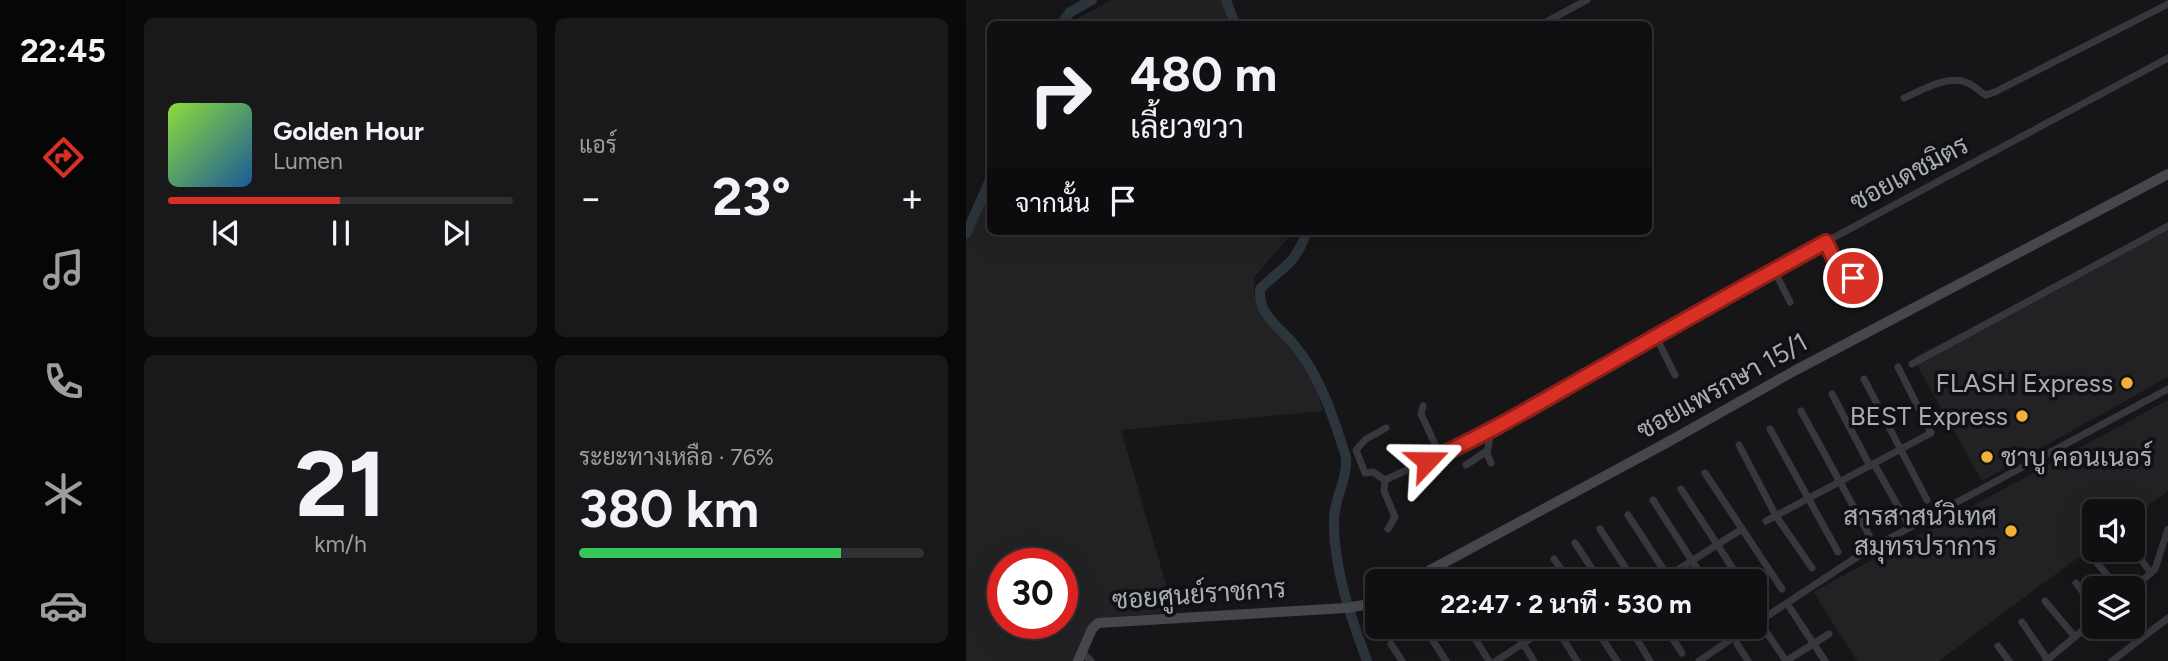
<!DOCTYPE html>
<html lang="th">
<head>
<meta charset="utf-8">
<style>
	:root { --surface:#101012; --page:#19191b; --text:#f1f3f6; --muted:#9c9d9f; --line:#303032; --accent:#d93025 }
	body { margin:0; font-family:Figtree,Sarabun,sans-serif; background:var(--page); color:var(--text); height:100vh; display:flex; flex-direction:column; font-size:26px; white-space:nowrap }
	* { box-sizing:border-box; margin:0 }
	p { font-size:23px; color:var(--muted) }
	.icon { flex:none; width:38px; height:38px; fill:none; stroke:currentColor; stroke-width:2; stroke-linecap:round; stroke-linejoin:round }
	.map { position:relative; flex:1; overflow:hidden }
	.sheet { display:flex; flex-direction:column; gap:18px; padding:18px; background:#09090a; width:840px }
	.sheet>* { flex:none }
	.hud { position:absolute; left:21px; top:21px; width:665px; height:214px; border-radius:10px; box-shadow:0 7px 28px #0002,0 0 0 2px var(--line); background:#101012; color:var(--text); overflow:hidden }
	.controls { position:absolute; left:1116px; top:499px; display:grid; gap:14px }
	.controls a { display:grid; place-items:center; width:63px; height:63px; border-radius:10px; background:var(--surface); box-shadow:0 7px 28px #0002,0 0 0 2px var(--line); font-size:35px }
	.speed { position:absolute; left:21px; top:548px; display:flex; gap:14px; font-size:35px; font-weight:700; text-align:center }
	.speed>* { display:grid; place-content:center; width:91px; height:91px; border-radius:50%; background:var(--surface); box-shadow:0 7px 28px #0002,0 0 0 2px var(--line); line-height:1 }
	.speed .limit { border:10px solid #d22; background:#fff; color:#111 }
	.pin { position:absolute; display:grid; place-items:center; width:60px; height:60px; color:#fff; margin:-30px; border:4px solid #fff; border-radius:50%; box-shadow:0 2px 7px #0007 }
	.me { position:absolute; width:77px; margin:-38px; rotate:67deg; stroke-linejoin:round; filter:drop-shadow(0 0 5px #0008) }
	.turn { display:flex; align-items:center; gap:24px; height:147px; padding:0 28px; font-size:32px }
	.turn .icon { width:91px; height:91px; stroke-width:2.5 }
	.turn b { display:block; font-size:49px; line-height:60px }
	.then { display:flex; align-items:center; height:66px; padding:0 28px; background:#0003; gap:14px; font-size:26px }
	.big { font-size:52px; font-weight:700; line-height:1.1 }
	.sheet .tile { flex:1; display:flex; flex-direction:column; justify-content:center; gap:10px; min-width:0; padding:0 24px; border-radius:10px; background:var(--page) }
	.sheet .dial { align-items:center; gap:0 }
	.dial b { font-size:91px; line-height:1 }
	.song { display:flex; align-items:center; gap:21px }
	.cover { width:84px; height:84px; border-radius:10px; background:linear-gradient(135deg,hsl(90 70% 55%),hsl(210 70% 35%)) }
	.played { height:7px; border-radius:4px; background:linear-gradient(90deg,var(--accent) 50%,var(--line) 50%) }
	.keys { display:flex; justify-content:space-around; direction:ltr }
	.heat { display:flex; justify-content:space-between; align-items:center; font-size:38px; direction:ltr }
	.charge { height:10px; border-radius:5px; background:linear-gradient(90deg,#34c759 76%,var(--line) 0) }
	.sheet .tiles { flex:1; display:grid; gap:18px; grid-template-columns:repeat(2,1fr) }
	.trip { position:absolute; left:399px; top:569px; width:402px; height:70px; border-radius:10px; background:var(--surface); box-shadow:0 7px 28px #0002,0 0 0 2px var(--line); font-weight:700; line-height:70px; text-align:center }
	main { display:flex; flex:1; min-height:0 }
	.tab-bar { display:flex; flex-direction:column; width:126px; justify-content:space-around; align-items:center; background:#060607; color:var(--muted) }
	.tab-bar .icon { width:49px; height:49px }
	.tab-bar .on { color:var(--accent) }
	.tab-bar b { font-size:32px; color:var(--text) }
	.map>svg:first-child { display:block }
	.built { fill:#222225; fill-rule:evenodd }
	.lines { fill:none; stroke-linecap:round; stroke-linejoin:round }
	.river { stroke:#2c353c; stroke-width:10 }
	.street { stroke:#37383d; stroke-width:7 }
	.secondary { stroke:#45474d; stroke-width:10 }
	.route-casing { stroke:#8d1f18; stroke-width:18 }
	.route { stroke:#d93025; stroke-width:12 }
	.poi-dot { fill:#f2b134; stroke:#111113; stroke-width:2.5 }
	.labels { text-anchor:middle; stroke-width:7; stroke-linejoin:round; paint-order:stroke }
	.street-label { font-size:26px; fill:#a8adb8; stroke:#111113 }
	.poi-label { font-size:26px; fill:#a8adb8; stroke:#111113; text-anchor:end }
</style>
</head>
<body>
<main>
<nav class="tab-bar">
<b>22:45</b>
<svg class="icon on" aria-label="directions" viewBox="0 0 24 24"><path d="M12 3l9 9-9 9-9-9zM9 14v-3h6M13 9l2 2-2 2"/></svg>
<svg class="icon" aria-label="music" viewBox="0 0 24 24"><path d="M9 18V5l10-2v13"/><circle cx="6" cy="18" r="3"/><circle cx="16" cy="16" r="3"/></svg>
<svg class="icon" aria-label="phone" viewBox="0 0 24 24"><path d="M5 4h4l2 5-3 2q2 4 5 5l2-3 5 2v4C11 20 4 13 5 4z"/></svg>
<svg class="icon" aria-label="climate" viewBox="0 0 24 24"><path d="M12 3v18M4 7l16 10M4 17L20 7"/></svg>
<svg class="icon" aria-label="car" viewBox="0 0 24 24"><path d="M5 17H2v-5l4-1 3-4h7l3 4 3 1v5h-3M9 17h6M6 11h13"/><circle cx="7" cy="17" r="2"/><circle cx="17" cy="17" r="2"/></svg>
</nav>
<section class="sheet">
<div class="tiles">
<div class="tile">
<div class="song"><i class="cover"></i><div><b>Golden Hour</b><p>Lumen</p></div></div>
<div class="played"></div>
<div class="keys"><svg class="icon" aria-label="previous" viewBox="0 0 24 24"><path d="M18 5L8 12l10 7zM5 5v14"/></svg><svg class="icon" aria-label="pause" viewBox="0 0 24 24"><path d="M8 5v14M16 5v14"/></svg><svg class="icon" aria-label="next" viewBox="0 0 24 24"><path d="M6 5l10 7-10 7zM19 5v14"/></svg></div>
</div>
<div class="tile"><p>แอร์</p>
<div class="heat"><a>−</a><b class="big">23°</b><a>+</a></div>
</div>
<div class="tile dial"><b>21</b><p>km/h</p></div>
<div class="tile"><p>ระยะทางเหลือ · 76%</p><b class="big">380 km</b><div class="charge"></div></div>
</div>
</section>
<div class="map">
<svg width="1202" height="661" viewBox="0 0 1202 661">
	<rect width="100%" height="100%" fill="#161618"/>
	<!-- built -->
	<g class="built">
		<polygon points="145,0 256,0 262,24 108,24 109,20"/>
		<path d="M24,186V231H328L288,277V294L316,326L347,377L357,411L155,430L208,612L129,619L122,627L108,661H0V230ZM37,564H96V623H37Z"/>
		<polygon points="1202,224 1202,377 1016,481 947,358"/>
		<polygon points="1202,400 1202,491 1167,517 1167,511 1129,511 1129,545 973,661 891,661 847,592"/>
	</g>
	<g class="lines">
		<!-- river -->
		<g class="river">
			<polyline points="260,0 269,24"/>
			<polyline points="95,24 104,12 126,0"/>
			<path d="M341,231C328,267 318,265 294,289C292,317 315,327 330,347C355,378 368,419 380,457C382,479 368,498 368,520C367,567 385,618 401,661"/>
			<polyline points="0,234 24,180"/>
		</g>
		<!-- street -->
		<g class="street">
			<polyline points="576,24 621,0"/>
			<path d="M938,98C957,90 982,74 1002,83C1009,86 1014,92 1020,95L1029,92L1202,4"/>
			<polyline points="860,242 873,270 887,278"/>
			<polyline points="808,270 824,302"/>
			<polyline points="690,337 709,375"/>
			<polyline points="946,364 1202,226"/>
			<polyline points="898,379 961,500"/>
			<polyline points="866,394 904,466"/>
			<polyline points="457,406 455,414 474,455"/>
			<polyline points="835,411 903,535"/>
			<polyline points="804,429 872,552"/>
			<polyline points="773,445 810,516 846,568"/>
			<polyline points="525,463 521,454 525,430"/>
			<polyline points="908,464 944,527"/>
			<polyline points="500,465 521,451"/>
			<polyline points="739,473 816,589"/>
			<polyline points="419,480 407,472 399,473 390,450 400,439 420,428"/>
			<polyline points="715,489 775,581"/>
			<polyline points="687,500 739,581"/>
			<polyline points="662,515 705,581"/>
			<polyline points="800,521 965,433 932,367"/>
			<polyline points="422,529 429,517 418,491 419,480 513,437 723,319 770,290 1202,58"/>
			<polyline points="634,529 668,581"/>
			<polyline points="609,543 634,581"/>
			<polyline points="1167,549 1185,573"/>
			<polyline points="588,559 603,581"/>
			<polyline points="1131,563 1152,588"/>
			<polyline points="694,581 776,529"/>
			<polyline points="1110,583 1129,608"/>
			<polyline points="1167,589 1189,569 1202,529"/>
			<polyline points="1079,601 1109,637"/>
			<polyline points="789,604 791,606"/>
			<polyline points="824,608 859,661"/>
			<polyline points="1056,622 1081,659"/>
			<polyline points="789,624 900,551 1202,389"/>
			<polyline points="501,626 523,661"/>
			<polyline points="546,626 568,661"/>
			<polyline points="589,626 611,661"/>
			<polyline points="628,626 651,661"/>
			<polyline points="663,626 684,661"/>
			<polyline points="698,626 716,653"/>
			<polyline points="735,626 741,635"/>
			<polyline points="797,627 820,661"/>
			<polyline points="460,630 480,661"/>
			<polyline points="425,644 436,661"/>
			<polyline points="771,644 782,661"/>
			<polyline points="1032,646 1043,661"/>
			<polyline points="116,652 125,661"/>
			<polyline points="530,661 584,626"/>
			<polyline points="733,661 785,626"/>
			<polyline points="820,661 863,634"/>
			<polyline points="1080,661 1129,620"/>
			<polyline points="1146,661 1202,618"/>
		</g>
		<!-- secondary -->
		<g class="secondary">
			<polyline points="444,581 702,442 830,370 1202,174"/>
			<polyline points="112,661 126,629 132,623 380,608 398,605 411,598"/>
		</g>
	</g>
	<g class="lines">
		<!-- route casing -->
		<g class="route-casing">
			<path id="route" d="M461,461C523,434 581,398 640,365C713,323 786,282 860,242L873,270L887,278"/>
		</g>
		<!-- route -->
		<use href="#route" class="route"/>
	</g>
	<!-- markers -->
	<g class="poi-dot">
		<circle cx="1161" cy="383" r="7"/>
		<circle cx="1056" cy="416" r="7"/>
		<circle cx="1021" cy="457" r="7"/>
		<circle cx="1045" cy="531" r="7"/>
	</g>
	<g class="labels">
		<!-- street labels -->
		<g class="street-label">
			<text transform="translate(943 173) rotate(-28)" y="9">ซอยเดชมิตร</text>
			<text transform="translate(756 386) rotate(-29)" y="9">ซอยแพรกษา 15/1</text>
			<text transform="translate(233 594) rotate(-4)" y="9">ซอยศูนย์ราชการ</text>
		</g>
		<!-- poi labels -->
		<g class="poi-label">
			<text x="1147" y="392">FLASH Express</text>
			<text x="1042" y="425">BEST Express</text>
			<text x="1035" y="466" text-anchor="start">ชาบู คอนเนอร์</text>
			<text x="1031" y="525">สารสาสน์วิเทศ<tspan x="1031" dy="30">สมุทรปราการ</tspan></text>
		</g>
	</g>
</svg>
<div class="controls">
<a><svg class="icon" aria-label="sound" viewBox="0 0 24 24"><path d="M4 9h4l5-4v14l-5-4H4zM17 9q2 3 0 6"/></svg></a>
<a><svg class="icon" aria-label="layers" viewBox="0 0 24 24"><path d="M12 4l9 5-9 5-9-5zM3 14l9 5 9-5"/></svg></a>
</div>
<div class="speed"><div class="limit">30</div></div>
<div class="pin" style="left:887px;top:278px;background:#d93025"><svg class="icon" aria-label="arrive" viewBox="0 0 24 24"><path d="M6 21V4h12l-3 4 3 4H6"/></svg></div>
<svg class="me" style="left:461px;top:461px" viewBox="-20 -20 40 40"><path d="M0-17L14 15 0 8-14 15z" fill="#d93025" stroke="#fff" stroke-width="4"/></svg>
<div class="trip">22:47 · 2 นาที · 530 m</div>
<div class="hud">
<div class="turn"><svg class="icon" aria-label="right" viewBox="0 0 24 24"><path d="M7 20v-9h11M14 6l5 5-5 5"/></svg><div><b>480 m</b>เลี้ยวขวา</div></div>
<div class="then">จากนั้น<svg class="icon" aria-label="arrive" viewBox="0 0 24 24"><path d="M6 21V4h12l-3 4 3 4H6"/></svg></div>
</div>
</div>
</main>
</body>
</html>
